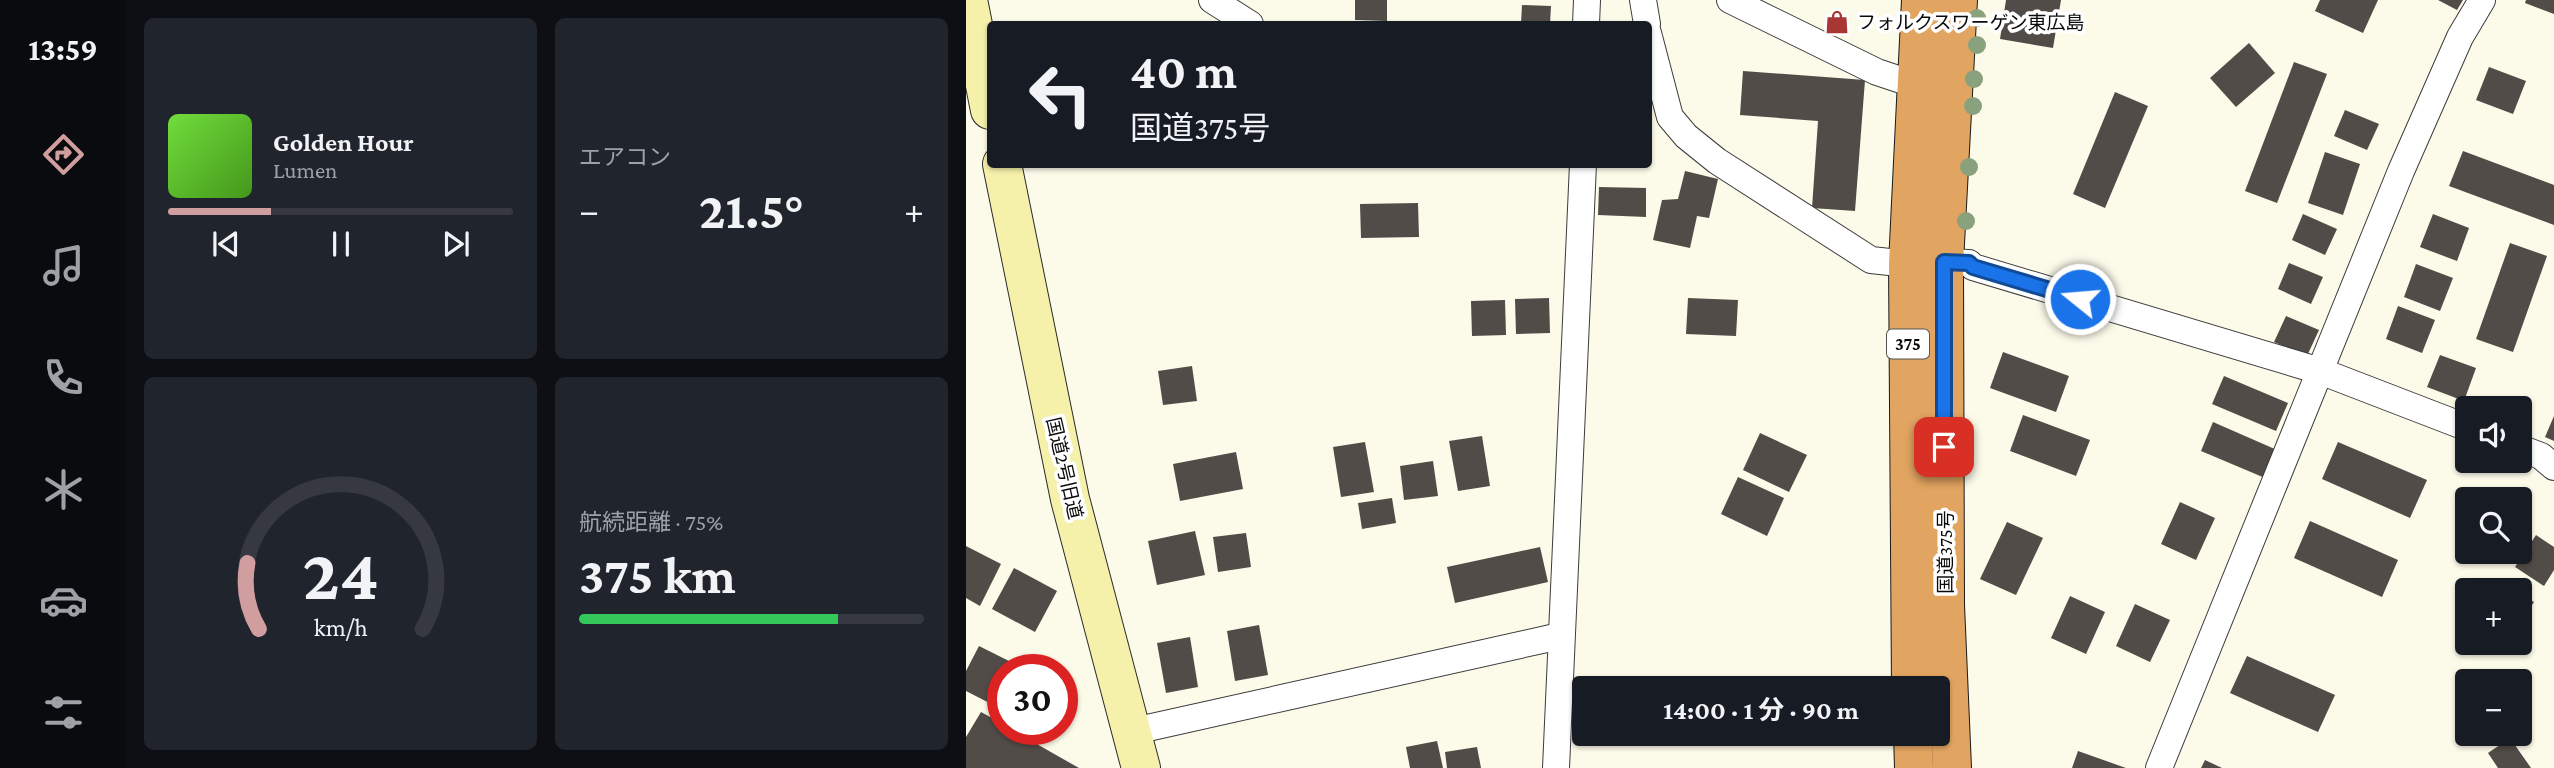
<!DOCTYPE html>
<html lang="ja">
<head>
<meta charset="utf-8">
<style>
	:root { --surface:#171b24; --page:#20242c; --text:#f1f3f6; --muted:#9ea1a6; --line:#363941; --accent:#d09e9f }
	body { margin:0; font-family:"Crimson Pro","Noto Sans JP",serif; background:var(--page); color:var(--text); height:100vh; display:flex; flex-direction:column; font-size:26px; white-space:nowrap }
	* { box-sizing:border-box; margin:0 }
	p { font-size:23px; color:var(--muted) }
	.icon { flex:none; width:38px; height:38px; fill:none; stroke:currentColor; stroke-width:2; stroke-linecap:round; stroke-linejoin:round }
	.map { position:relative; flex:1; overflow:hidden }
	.panel { display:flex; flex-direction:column; gap:18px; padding:18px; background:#0d0f14; width:840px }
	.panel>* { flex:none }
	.top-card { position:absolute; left:21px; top:21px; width:665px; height:147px; border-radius:7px; box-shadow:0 2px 5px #0004; background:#171b24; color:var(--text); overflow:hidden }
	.tools { position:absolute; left:1489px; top:396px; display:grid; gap:14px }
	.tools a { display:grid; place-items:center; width:77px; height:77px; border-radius:7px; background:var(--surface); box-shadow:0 2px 5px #0004; font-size:35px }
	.speed { position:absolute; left:21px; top:654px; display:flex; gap:14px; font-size:35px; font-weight:700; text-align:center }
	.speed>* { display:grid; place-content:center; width:91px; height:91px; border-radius:50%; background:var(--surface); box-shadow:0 2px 5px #0004; line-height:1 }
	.speed .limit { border:10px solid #d22; background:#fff; color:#111 }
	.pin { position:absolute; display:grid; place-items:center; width:60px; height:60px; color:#fff; margin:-30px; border-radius:14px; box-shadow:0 4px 10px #0006 }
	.me { position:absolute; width:77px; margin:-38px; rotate:287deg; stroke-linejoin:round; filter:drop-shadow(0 0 5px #0008) }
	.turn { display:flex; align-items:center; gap:24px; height:147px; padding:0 28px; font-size:32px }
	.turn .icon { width:91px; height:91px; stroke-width:2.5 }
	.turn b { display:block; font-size:49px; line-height:60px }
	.big { font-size:52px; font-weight:700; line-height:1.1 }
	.panel .widget { flex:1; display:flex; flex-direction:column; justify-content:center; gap:10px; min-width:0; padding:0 24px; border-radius:10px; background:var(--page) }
	.panel .dial { align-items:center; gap:0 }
	.dial svg { height:182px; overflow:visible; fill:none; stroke:var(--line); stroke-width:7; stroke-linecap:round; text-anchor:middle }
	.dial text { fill:var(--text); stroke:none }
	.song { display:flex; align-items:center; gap:21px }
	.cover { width:84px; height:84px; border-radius:10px; background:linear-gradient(135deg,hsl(100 70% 55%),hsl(100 70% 35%)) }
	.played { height:7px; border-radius:4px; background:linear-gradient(90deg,var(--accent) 30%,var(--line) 30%) }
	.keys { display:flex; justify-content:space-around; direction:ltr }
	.heat { display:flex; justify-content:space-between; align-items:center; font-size:38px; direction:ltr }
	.charge { height:10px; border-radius:5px; background:linear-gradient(90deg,#34c759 75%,var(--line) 0) }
	.panel .tiles { flex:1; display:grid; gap:18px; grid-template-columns:repeat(2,1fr) }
	.trip { position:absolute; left:606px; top:676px; width:378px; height:70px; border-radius:7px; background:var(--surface); box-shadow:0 2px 5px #0004; font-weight:700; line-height:70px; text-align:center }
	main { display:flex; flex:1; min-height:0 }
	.tabs { display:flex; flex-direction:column; width:126px; justify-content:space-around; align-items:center; background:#090b0e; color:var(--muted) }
	.tabs .icon { width:49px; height:49px }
	.tabs .selected { color:var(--accent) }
	.tabs b { font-size:32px; color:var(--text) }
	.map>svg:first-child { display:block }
	.building { fill:#514c47 }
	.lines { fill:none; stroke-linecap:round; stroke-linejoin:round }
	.street-casing { stroke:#3c3c3c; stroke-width:28 }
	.secondary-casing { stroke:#2b2b2b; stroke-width:40 }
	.highway-casing { stroke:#1a1a1a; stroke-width:40 }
	.street { stroke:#fff; stroke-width:26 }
	.secondary { stroke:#f5f1ab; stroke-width:38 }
	.highway { stroke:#e2a461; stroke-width:38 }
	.tree { fill:#89a17c }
	.route-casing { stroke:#114b97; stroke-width:18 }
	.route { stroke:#1a73e8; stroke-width:12 }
	.labels { text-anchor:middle; stroke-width:7; stroke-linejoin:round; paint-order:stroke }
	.shield { fill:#fff; stroke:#535353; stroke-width:2 }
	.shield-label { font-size:18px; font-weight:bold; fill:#090909 }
	.poi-label { font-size:19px; fill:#090909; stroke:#fff; text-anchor:start }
	.street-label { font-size:19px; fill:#090909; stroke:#fff }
</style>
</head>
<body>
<main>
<nav class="tabs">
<b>13:59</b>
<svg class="icon selected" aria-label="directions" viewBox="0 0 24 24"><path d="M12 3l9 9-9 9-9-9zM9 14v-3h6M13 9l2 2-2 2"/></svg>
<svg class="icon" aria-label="music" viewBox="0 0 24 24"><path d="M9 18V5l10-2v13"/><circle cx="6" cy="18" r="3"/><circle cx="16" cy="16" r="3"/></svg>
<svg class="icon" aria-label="phone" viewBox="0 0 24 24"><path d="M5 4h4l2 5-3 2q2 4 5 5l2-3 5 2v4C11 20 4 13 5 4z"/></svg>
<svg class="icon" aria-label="climate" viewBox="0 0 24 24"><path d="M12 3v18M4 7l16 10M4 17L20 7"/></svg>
<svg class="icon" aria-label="car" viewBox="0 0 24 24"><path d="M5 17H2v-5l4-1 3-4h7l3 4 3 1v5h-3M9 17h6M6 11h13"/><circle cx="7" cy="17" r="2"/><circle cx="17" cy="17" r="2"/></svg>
<svg class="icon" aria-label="filters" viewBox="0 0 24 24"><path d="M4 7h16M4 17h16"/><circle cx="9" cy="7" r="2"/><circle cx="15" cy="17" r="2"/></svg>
</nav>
<section class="panel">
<div class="tiles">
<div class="widget">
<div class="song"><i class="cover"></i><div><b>Golden Hour</b><p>Lumen</p></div></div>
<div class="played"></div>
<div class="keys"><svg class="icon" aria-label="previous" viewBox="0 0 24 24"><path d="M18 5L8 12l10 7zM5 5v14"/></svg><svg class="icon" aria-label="pause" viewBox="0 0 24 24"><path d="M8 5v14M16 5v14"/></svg><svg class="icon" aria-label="next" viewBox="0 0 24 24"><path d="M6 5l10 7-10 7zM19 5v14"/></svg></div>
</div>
<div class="widget"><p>エアコン</p>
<div class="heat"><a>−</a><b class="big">21.5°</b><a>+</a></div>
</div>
<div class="widget dial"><svg viewBox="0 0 100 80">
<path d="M14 69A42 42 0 1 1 86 69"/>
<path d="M14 69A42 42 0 0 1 9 40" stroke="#d09e9f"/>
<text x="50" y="56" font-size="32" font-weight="700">24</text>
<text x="50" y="72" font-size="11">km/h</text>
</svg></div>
<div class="widget"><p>航続距離 · 75%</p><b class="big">375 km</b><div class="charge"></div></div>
</div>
</section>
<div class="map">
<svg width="1588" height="768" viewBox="0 0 1588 768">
	<rect width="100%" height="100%" fill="#fcfae9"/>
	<!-- building -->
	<g class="building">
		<polygon points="389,0 421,0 421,21 389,20"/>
		<polygon points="1040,0 1095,0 1087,48 1034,39"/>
		<polygon points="1354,0 1412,0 1397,33 1349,11"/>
		<polygon points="1472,0 1497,0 1491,10"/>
		<polygon points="1560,0 1588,0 1588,14 1559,3"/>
		<polygon points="556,5 585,6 584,24 555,24"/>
		<polygon points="1283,43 1309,73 1270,107 1244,78"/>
		<polygon points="1328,62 1361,74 1311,203 1279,191"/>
		<polygon points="1523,67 1560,81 1547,114 1510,100"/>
		<polygon points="777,71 899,80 889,211 846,208 852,121 774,115"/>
		<rect x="682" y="90" width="4" height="29"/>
		<polygon points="1149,92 1182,106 1139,208 1107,194"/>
		<polygon points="1379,110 1413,124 1401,150 1368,136"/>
		<polygon points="1497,151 1588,185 1588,225 1483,186"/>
		<polygon points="1359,152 1394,164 1377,215 1342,203"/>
		<polygon points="719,171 752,179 743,218 731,216 724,248 687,240 696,200 712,199"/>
		<polygon points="633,187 680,188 680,217 632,215"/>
		<polygon points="452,203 453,237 395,238 394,204"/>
		<polygon points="1337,214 1371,229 1359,255 1326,240"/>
		<polygon points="1467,214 1503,228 1491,261 1454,247"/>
		<polygon points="1544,243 1581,256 1547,352 1510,339"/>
		<polygon points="1323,263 1357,277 1345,304 1312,289"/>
		<polygon points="1450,264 1487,278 1474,311 1438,297"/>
		<polygon points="583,298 584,333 550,334 549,299"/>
		<polygon points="722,298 772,300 770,336 720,334"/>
		<polygon points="539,300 540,335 506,336 505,301"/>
		<polygon points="1432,306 1469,320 1456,353 1420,339"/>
		<polygon points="1320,316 1353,330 1341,356 1308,342"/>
		<polygon points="1037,352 1103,376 1090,412 1024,388"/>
		<polygon points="1474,355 1510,368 1498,401 1461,387"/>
		<polygon points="226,366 231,401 197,405 192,371"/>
		<polygon points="1258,376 1322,403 1310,431 1246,404"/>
		<polygon points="1057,415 1124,440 1110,476 1044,451"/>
		<polygon points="1588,416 1588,441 1579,437"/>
		<polygon points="1247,422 1311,450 1299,478 1235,451"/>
		<polygon points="794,433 841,455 823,492 777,470"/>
		<polygon points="516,436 524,486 492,491 483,441"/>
		<polygon points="399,442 408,492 375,497 367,447"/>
		<polygon points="1372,442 1461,480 1444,518 1356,479"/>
		<polygon points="270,452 277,489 214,501 207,464"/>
		<polygon points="467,461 472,496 438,500 434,466"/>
		<polygon points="772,477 818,498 801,536 755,514"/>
		<polygon points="426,498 430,523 396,529 392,503"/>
		<polygon points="1214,502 1249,518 1230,560 1195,544"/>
		<polygon points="1344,521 1432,560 1416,597 1328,558"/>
		<polygon points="1041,522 1077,538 1050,595 1014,579"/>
		<polygon points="229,531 239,575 191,585 182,541"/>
		<polygon points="280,533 285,567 252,572 247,537"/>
		<polygon points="1570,535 1588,547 1588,570 1578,586 1549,567"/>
		<polygon points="0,546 35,564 14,606 0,598"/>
		<polygon points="574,547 582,582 489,603 481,567"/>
		<polygon points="48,568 91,591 69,632 26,609"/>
		<polygon points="1554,593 1568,602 1554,623"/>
		<polygon points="1104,596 1139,612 1120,654 1085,638"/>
		<polygon points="1169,604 1204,620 1184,662 1150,646"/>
		<polygon points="293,625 302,675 269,681 261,631"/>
		<polygon points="224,637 232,687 200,693 191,643"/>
		<polygon points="13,646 61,670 37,670 37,710 0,691 0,671"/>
		<polygon points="1281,656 1369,695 1352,732 1264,693"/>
		<polygon points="15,712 37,724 37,730 46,730 113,768 0,768 0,737"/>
		<polygon points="1544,738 1565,768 1532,768 1522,753"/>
		<polygon points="471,741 477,768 444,768 440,747"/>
		<polygon points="511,747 515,768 481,768 479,752"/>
		<polygon points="1112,751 1160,768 1106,768"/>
		<polygon points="1239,760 1256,768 1235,768"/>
	</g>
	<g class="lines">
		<!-- street casing -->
		<g class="street-casing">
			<g id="street">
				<polyline points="246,0 284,24"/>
				<polyline points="677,0 681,24"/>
				<polyline points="764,0 911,72 950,85"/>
				<polyline points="620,24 621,0"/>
				<polyline points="682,33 704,117 720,136 751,161 905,260 942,264"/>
				<polyline points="978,262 1003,263 1007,267 1354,371 1502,428"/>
				<polyline points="1554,448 1575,456 1588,467"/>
				<polyline points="168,731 594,636"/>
				<polyline points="590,768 617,164"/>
				<polyline points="1193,768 1435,171 1494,37 1516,0"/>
			</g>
		</g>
		<!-- secondary casing -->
		<g class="secondary-casing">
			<g id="secondary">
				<polyline points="2,0 24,110"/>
				<polyline points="36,164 104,499 175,768"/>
			</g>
		</g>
		<!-- highway casing -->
		<g class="highway-casing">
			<g id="highway">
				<polyline points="945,688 942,264 955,0"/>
				<polyline points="947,733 948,768"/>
				<polyline points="986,768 979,605 978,262 992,0"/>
			</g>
		</g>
		<!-- street -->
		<use href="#street" class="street"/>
		<!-- secondary -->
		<use href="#secondary" class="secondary"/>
		<!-- highway -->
		<use href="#highway" class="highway"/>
	</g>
	<!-- trees -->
	<g class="tree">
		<circle cx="1011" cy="18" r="9"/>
		<circle cx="1011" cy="45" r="9"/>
		<circle cx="1008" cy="79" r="9"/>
		<circle cx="1007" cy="106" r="9"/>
		<circle cx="1003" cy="167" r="9"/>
		<circle cx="1000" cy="221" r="9"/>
	</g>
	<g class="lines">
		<!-- route casing -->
		<g class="route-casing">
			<polyline id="route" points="978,447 978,262 1003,263 1007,267 1114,299"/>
		</g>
		<!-- route -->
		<use href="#route" class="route"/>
	</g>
	<!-- icons -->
	<defs>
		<g id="shop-bare" transform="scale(1.89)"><path d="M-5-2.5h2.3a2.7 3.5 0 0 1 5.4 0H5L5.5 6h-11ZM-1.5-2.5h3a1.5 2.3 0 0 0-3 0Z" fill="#a73634" stroke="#fff" stroke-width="2.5" paint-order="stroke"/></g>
	</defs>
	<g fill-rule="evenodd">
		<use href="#shop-bare" x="871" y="22"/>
	</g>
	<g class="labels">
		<!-- shield labels -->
		<rect class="shield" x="921" y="329.5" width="42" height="29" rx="5"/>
		<g class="shield-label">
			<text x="942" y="350">375</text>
		</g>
		<!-- poi labels -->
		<g class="poi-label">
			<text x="891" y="29">フォルクスワーゲン東広島</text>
		</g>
		<!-- street labels -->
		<g class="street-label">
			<text transform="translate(99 468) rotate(77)" y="7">国道2号旧道</text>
			<text transform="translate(979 552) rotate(-90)" y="7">国道375号</text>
		</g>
	</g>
</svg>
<div class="tools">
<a><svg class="icon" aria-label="sound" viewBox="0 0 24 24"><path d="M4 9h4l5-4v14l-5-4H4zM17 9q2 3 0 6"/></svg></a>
<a><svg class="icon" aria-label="search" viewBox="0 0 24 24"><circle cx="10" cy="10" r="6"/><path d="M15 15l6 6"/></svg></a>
<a>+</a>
<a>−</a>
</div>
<div class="speed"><div class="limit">30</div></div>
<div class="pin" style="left:978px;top:447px;background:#d93025"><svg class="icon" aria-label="arrive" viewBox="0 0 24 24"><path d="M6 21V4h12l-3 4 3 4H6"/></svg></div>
<svg class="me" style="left:1114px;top:299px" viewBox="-20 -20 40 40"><circle r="17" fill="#1a73e8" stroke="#fff" stroke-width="3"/><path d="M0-11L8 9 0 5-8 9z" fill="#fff"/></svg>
<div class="trip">14:00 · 1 分 · 90 m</div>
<div class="top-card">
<div class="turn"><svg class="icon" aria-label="left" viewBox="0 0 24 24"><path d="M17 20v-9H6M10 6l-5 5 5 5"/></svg><div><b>40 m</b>国道375号</div></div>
</div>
</div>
</main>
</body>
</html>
